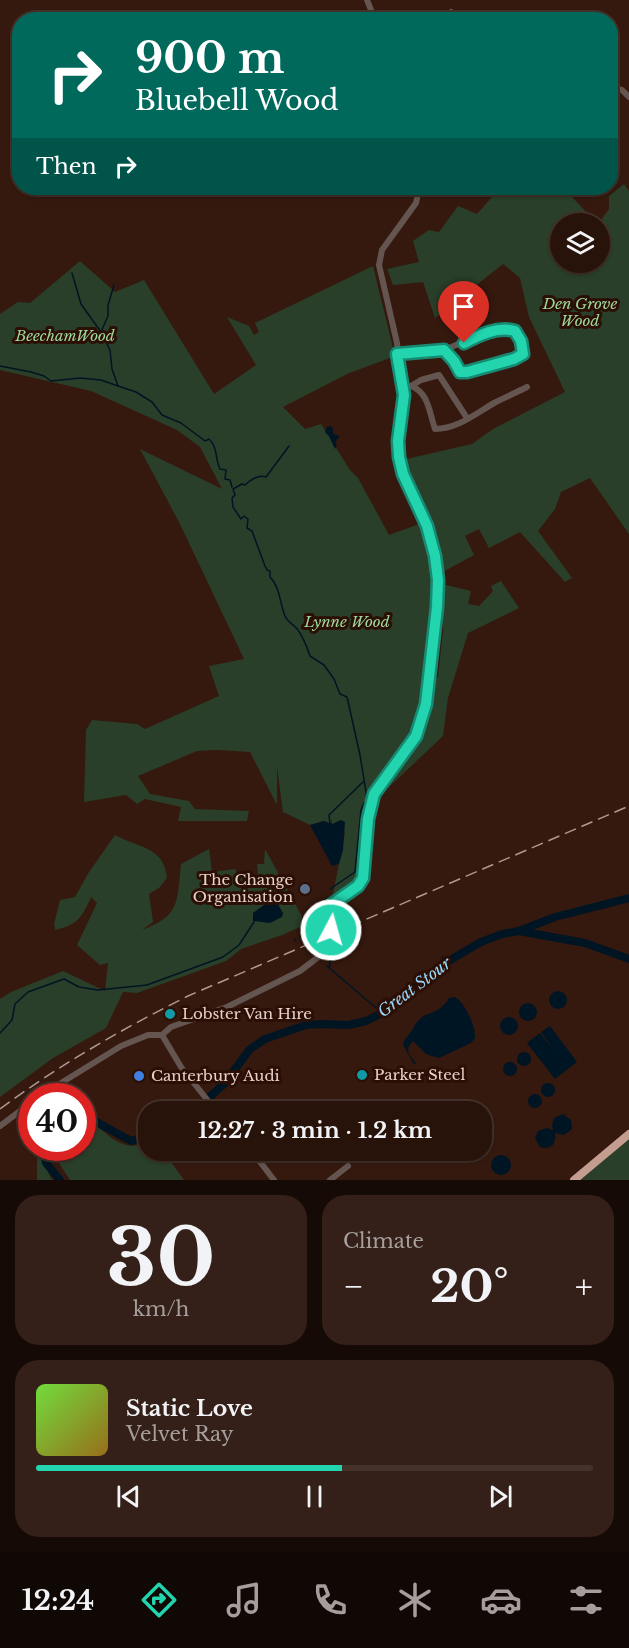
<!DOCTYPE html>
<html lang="en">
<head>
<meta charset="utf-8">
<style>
	:root { --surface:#28130a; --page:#342018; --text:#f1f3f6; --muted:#a59e9c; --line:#44322b; --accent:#22d5af }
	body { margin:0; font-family:"Libre Baskerville",serif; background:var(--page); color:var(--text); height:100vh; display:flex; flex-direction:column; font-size:22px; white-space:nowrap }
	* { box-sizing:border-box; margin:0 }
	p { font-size:20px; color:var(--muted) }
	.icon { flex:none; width:33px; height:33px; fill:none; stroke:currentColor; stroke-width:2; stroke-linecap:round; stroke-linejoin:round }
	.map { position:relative; height:1180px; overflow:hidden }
	.sheet { display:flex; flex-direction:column; gap:15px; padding:15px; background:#160a06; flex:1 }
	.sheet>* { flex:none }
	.banner { position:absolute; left:12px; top:12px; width:606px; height:183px; border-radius:24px; box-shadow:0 2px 4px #0004,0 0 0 2px var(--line); background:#00695c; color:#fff; overflow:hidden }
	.fabs { position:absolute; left:550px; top:213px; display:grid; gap:12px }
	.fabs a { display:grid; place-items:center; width:60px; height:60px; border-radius:50%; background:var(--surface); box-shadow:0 2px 4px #0004,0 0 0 2px var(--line); font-size:30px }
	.speed { position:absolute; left:18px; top:1083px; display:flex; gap:12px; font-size:30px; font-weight:700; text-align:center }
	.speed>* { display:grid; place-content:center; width:78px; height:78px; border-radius:50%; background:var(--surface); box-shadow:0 2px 4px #0004,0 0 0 2px var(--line); line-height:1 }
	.speed .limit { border:9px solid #d22; background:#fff; color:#111 }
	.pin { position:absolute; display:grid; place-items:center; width:51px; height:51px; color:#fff; margin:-62px -26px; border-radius:50% 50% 50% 0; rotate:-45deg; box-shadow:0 0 6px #0007 }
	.pin .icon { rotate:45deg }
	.me { position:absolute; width:66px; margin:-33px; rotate:6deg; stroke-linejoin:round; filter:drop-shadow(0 0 4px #0008) }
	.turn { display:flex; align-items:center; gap:21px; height:126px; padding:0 24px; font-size:27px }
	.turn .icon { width:78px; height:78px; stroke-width:2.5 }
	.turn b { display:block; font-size:42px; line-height:51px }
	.then { display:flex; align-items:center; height:57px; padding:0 24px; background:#0003; gap:12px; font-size:22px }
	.big { font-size:45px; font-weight:700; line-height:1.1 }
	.sheet .tile { flex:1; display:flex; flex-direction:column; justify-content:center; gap:9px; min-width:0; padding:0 21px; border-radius:24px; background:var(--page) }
	.sheet .dial { align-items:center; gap:0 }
	.dial b { font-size:78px; line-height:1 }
	.song { display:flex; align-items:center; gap:18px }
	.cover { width:72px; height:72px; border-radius:9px; background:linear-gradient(135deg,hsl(100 70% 55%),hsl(40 70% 35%)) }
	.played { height:6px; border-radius:3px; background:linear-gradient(90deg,var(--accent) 55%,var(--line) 55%) }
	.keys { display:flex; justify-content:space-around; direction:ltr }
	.heat { display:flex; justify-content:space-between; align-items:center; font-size:33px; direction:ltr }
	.sheet .tiles { flex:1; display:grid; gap:15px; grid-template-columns:1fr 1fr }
	.tile:last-child { grid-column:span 2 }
	.trip { position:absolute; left:138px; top:1101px; width:354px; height:60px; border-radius:24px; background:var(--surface); box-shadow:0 2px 4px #0004,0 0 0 2px var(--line); font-weight:700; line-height:60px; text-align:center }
	.menu { display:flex; height:96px; justify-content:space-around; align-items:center; background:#100804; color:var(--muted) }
	.menu .icon { width:42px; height:42px }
	.menu .selected { color:var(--accent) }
	.menu b { font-size:27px; color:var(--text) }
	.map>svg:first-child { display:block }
	.green { fill:#293f29 }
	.water { fill:#001523 }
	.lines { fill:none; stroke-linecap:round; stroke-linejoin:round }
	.stream { stroke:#001523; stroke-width:1.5 }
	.river { stroke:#001523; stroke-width:8 }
	.minor { stroke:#655551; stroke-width:6 }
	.highway { stroke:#c49d91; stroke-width:8 }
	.rail { stroke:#af9990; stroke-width:1.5; stroke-dasharray:12 6; stroke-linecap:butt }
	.route-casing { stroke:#168a72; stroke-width:15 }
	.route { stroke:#22d5af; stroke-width:10 }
	.service-dot { fill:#5c6f8a; stroke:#2b0f05; stroke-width:2 }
	.culture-dot { fill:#0f9aa8; stroke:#2b0f05; stroke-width:2 }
	.shop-dot { fill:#3f7fe0; stroke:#2b0f05; stroke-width:2 }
	.labels { text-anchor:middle; stroke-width:6; stroke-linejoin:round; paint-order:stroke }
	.park-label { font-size:15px; font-style:italic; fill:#9dd89c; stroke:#2b0f05 }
	.poi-label { font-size:15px; fill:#e5d1ca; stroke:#2b0f05; text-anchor:start }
	.water-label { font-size:16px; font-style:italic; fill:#9ad7fd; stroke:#2b0f05 }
</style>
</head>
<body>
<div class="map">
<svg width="629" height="1180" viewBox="0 0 629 1180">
	<rect width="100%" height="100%" fill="#35190e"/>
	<!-- green -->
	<g class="green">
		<polygon points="624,184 629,191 629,534 590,478 561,492 555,509 538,531 572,578 565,582 520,532 489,548 479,529 465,536 474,555 441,573 428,523 408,480 402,460 472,444 493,429 565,392 529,317 520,278 503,264 435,318 423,282 393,285 387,269 419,262 413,241 429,230 439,232 458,206 477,214 500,188 564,188 596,223 561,224 561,262 600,262 599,223 609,209 609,196"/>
		<polygon points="80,261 115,292 144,280 214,394 256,365 227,317 249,326 254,335 259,332 255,323 373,266 395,356 347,374 283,407 305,429 321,424 350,470 358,478 389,535 422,523 434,567 435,604 424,680 438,677 443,631 442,584 471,591 468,604 479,606 493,591 491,586 501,581 519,608 468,633 448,698 443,736 389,787 369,796 359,879 333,894 345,833 332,824 331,819 330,824 324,821 310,825 283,812 277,767 277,805 250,752 217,750 197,751 138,776 150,794 189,801 195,809 249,811 247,821 178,821 181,807 145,799 137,804 126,795 84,802 86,730 92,720 137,724 145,729 219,696 209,666 244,659 180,524 140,449 222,489 200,447 177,430 91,391 0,370 0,314 18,302 30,303"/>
		<path d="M115,835C138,848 164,846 167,878L159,888L149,894L153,922L142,930C181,916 177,900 181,864L209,849L212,872L235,869L239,877L258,876L257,864H264L265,849L305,922V925L282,935L241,949L226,961L137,993L123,992L106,1028L53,1058L0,1097V999L11,992L63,971L105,991L108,963L100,965L77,945L97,903L91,897C82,918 77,925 55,930L54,924L60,900L75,897L89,872Z"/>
		<path d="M83,1119C107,1128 120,1157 148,1141V1150L163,1151L184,1180H70L55,1157L54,1148H82Z"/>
		<polygon points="629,1139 629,1180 580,1180"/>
		<polygon points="34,1148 39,1148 50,1177 53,1180 37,1180 37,1156"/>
	</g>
	<!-- water -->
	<g class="water">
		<polygon points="331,426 333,429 333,434 340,436 335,442 337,445 335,449 329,436 325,432 327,427"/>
		<polygon points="341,820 345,822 343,850 339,864 332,866 310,825 324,821 332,824"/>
		<polygon points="272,899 276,901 283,913 282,917 270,923 253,921 253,913"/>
		<circle cx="558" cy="1000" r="9"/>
		<path d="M455,997C465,1003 476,1026 475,1038L471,1043L439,1058L426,1054L413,1041L408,1048L409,1054L416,1063L414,1064L403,1045C404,1039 406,1038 410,1033C414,1029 414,1024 418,1021C427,1010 437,1017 449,998Z"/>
		<circle cx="528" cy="1012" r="9"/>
		<circle cx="509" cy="1026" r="9"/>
		<polygon points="550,1026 577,1062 555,1079 527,1043 540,1033 555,1051 541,1032"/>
		<circle cx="524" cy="1059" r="7"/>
		<circle cx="510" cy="1069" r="7"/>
		<circle cx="548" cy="1090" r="7"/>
		<circle cx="535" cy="1101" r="7"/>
		<path d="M563,1114L571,1120L572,1129L564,1135L555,1133C557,1143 551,1151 540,1147L535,1138L538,1131L547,1128L553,1130L552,1125L554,1118Z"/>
		<circle cx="501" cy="1165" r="10"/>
	</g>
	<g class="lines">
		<!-- stream -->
		<g class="stream">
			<polyline points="72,273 81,304 101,332"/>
			<path d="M114,285L108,305V316L101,332L110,350L112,369L118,386L136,392L152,402L162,415L181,423L205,441L209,439C218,447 215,459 220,469L226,470L225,479L230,480L232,487"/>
			<polyline points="0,366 31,372 44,376 51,381 80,378 101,380 118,386"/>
			<path d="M289,446L266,477C259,474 250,480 245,485L242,484L233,489L235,495L232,498L233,507L241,519L244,516L248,519L247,528L252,531L265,566L267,570L270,571V577C280,587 280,604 285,616C288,623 294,624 298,630C303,637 307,647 310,656L324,665L334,679L340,694L347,697L360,755L367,798"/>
			<polyline points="330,824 329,815 363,782"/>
			<polyline points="330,889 355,872 361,810 364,803"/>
			<polyline points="294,939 296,941"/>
			<polyline points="307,947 312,952"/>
			<polyline points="442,957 445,963"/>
			<polyline points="327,966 382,1013"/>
			<polyline points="329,968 331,957"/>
			<polyline points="0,1033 12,1020 15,1004 28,992 64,979 79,987 98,990 147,985 223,957 239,945 254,922"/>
		</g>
		<!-- river -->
		<g class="river">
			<polyline points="519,931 585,943 629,959"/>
			<polyline points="193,1112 224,1084 250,1049 265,1039 306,1025 322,1024 349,1025 366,1021 382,1013 445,963 481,942 502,934 519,931 555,917 629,898"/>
			<polyline points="82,1114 131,1141 148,1137"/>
			<polyline points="44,1148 46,1163 60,1180"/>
		</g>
		<!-- minor -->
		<g class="minor">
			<polyline points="367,0 375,20"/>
			<polyline points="479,19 483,16 484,20"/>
			<polyline points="441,20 451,12"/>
			<polyline points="610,86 622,90 629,97"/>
			<polyline points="483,188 484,188"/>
			<path d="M505,328L515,331L521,341L523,355C505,364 480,372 460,372L454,361L444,350L480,335Z"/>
			<polyline points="397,354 444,350"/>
			<path d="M467,418L439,375L421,380L411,386C429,393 429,412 435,429C458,429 476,413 496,402C506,397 517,392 527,387"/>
			<polyline points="162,1035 181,1067 217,1112"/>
			<polyline points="40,1096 121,1046 148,1035 162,1035 171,1027 227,1007 300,971 321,955 331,939 329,909 331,905 358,886 363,878 368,819 374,794 416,736 426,704 437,607 438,580 435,556 427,526 403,474 399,457 398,441 403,395 397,343 379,265 382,250 416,203 418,194 418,188"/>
			<polyline points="0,1126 32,1102"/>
			<polyline points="251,1150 274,1180"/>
			<polyline points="330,1180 348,1166"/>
		</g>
		<!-- highway -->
		<polyline class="highway" points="574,1180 629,1134"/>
		<!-- rail -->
		<path class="rail" d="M0,1109C59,1065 122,1029 188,996L629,806"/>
	</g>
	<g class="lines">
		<!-- route casing -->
		<g class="route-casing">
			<path id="route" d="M331,930L330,909L331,905L358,886L363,878L368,819L374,794L416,736L426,704L437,607L438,580L435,556L427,526L403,474L399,457L398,441L404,395L397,354L444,350L454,361L460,372H467L514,359L523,354L521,341L515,331C498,326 479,335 464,343"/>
		</g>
		<!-- route -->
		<use href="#route" class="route"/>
	</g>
	<!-- markers -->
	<circle class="service-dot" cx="305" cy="889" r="6"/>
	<g class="culture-dot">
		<circle cx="170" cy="1014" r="6"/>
		<circle cx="362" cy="1075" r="6"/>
	</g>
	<circle class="shop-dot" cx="139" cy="1076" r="6"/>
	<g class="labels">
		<!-- park labels -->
		<g class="park-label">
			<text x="580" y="309">Den Grove<tspan x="580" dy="17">Wood</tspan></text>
			<text x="65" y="341">BeechamWood</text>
			<text x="347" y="627">Lynne Wood</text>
		</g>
		<!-- poi labels -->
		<g class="poi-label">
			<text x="293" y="885" text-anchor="end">The Change<tspan x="293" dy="17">Organisation</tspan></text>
			<text x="182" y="1019">Lobster Van Hire</text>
			<text x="374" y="1080">Parker Steel</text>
			<text x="151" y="1081">Canterbury Audi</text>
		</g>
		<!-- water labels -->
		<g class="water-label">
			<text transform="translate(414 987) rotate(-37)" y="6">Great Stour</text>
		</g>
	</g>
</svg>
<div class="fabs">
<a><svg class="icon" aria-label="layers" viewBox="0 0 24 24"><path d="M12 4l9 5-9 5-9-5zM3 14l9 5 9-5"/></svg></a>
</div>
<div class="speed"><div class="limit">40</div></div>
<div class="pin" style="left:464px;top:343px;background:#d93025"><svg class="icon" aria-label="arrive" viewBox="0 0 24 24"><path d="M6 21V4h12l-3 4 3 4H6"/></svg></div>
<svg class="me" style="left:331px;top:930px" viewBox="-20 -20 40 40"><circle r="17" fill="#22d5af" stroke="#fff" stroke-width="3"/><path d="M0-11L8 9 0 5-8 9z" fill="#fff"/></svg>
<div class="trip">12:27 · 3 min · 1.2 km</div>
<div class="banner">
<div class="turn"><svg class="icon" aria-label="right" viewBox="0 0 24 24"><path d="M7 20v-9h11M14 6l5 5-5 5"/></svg><div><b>900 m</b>Bluebell Wood</div></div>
<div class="then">Then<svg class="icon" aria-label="right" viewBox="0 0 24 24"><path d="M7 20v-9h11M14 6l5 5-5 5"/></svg></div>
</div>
</div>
<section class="sheet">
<div class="tiles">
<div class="tile dial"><b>30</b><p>km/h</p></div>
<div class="tile"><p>Climate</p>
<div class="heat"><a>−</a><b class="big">20°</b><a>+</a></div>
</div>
<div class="tile">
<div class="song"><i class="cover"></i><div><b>Static Love</b><p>Velvet Ray</p></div></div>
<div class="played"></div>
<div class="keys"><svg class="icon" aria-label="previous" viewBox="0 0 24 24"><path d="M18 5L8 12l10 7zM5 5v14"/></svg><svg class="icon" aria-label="pause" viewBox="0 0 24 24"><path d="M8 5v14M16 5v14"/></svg><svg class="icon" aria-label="next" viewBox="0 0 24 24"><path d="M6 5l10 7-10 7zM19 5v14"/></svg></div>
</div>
</div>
</section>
<nav class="menu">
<b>12:24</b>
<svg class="icon selected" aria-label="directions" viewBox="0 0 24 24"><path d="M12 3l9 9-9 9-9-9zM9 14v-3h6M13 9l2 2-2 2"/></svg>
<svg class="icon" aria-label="music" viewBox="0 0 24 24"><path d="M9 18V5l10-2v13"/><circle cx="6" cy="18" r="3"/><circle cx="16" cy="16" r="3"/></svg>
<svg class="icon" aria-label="phone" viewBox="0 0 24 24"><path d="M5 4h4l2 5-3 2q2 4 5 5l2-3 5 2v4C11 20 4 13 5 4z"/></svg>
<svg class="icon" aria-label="climate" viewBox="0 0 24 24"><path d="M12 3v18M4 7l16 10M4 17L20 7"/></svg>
<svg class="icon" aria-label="car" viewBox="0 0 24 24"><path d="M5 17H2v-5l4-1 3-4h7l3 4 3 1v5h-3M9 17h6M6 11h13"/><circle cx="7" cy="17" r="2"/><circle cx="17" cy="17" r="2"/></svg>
<svg class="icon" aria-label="filters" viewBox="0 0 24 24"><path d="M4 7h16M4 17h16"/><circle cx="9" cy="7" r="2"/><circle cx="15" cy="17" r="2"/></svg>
</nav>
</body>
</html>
